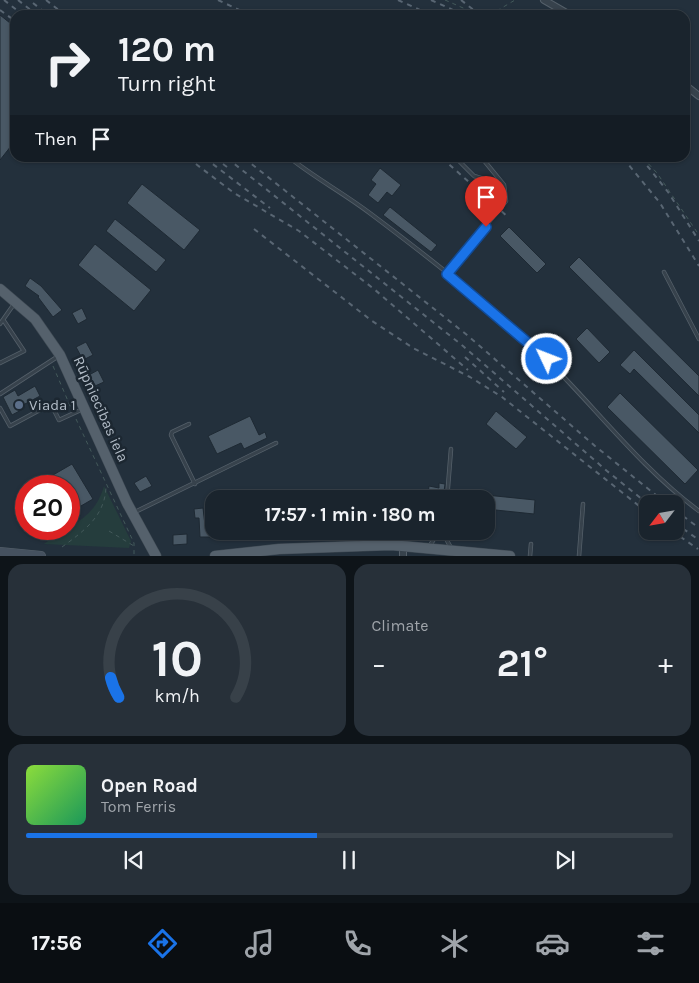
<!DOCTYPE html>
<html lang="en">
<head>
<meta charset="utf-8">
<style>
	:root { --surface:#1a242d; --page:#273039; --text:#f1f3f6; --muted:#9fa4aa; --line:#384149; --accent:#1a73e8 }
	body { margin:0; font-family:Karla,sans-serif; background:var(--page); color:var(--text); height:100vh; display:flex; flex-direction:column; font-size:19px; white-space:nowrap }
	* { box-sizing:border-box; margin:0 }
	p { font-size:16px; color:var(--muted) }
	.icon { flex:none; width:28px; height:28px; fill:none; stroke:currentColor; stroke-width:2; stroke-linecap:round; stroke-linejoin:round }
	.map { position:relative; height:556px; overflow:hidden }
	.sheet { display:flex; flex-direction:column; gap:8px; padding:8px; background:#0e1419; flex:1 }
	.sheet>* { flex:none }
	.hud { position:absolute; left:10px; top:10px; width:680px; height:152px; border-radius:15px; box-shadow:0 1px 4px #0004,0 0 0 1px var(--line); background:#1a242d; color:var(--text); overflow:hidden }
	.needle { width:32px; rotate:239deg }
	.tools { position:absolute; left:639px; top:495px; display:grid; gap:10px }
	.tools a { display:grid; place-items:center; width:45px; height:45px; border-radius:10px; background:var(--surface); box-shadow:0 1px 4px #0004,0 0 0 1px var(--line); font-size:25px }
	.speed { position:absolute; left:15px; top:475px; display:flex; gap:10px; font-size:25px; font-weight:700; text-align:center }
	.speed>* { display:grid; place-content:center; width:65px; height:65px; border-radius:50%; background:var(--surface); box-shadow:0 1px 4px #0004,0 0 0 1px var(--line); line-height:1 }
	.speed .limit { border:8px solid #d22; background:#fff; color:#111 }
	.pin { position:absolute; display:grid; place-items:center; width:42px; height:42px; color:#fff; margin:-51px -21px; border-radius:50% 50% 50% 0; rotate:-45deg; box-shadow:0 0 5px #0007 }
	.pin .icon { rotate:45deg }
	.me { position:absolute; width:55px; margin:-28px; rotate:313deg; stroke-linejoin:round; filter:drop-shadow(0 0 4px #0008) }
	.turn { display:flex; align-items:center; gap:18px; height:105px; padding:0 25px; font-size:22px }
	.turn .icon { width:65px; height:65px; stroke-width:2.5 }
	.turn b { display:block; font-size:35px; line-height:42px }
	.then { display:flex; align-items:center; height:48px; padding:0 25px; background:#0003; gap:10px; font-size:19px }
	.big { font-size:38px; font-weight:700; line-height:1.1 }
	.sheet .tile { flex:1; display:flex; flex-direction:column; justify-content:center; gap:8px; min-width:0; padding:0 18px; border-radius:15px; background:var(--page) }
	.sheet .dial { align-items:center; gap:0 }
	.dial svg { height:130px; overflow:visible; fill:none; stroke:var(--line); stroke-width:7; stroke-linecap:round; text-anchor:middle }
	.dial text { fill:var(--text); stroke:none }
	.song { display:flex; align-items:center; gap:15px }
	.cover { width:60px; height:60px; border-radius:8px; background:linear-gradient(135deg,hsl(90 70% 55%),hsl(150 70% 35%)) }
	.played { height:5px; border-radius:2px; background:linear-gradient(90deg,var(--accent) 45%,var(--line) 45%) }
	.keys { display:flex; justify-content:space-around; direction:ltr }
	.heat { display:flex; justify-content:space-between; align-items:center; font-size:28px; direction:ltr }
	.sheet .tiles { flex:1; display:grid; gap:8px; grid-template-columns:1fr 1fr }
	.tile:last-child { grid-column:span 2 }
	.trip { position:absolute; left:205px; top:490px; width:290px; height:50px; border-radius:15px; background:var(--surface); box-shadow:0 1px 4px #0004,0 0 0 1px var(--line); font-weight:700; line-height:50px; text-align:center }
	.dock { display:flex; height:80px; justify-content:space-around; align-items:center; background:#0a0e12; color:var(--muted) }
	.dock .icon { width:35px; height:35px }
	.dock .on { color:var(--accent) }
	.dock b { font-size:22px; color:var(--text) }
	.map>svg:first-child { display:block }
	.green { fill:#253d3d }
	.building { fill:#495865; stroke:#1e2933 }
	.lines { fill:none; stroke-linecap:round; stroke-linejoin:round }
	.service-casing { stroke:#55606a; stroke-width:4.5 }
	.minor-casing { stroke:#55606a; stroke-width:8 }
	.secondary-casing { stroke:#55606a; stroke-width:10 }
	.primary-casing { stroke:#404b55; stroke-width:11 }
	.path { stroke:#43595a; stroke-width:1; stroke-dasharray:4 4; stroke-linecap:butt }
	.service { stroke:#37424c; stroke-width:3 }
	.minor { stroke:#37424c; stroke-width:6 }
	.secondary { stroke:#45515f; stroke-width:9 }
	.primary { stroke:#55616c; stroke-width:10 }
	.rail { stroke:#596673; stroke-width:2; stroke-dasharray:5 5; stroke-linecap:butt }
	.route-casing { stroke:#114b97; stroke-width:12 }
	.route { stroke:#1a73e8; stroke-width:9 }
	.service-dot { fill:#5c6f8a; stroke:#1c2731; stroke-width:2 }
	.labels { text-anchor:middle; stroke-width:5; stroke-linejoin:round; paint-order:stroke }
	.poi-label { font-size:15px; fill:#b3bdc8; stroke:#1c2731; text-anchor:start }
	.street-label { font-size:15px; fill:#b3bdc8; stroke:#1c2731 }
</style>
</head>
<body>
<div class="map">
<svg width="699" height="556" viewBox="0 0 699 556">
	<rect width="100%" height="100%" fill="#23303c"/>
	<!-- green -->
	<path class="green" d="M104,486L131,541L129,548L44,544C69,524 94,521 104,486Z"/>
	<!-- building -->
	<g class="building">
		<polygon points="0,15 15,27 15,141 0,160"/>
		<polygon points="380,168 401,185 392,196 387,192 378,203 368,195 376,184 371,180"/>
		<polygon points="142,184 200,230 184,250 127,203"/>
		<polygon points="390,207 437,245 431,252 383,215"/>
		<polygon points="115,219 166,260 156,272 106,231"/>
		<polygon points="509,227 546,264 537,273 500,236"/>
		<polygon points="95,244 151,290 134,311 78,265"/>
		<polygon points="579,257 699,376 699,396 569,267"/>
		<polygon points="30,278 41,286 62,310 53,317 38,297 39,296 25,286"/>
		<polygon points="82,308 87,319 78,324 72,313"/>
		<polygon points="587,328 610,352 599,363 576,339"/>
		<polygon points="86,342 93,355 83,360 76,347"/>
		<polygon points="634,350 699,415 699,433 634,369 630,374 620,365"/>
		<polygon points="98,370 104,382 95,386 89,375"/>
		<polygon points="35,386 40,396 23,405 25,408 12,415 3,397 15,390 18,396"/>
		<polygon points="620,393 698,470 685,484 607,407"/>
		<polygon points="496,411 527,437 516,449 486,424"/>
		<polygon points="250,416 259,435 265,432 267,438 244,449 241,443 217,454 208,436"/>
		<polygon points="72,464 93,499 74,510 79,519 69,524 69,486 34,486"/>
		<polygon points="146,476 152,486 140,492 134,483"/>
		<polygon points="439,483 445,484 443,499 428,495 429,486 439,488"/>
		<polygon points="486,495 535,500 534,514 486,509"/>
		<polygon points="203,508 205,525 214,524 215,537 200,537 199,518 195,518 194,509"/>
		<polygon points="187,534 187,544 173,545 173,535"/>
	</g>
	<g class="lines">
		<!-- service casing -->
		<g class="service-casing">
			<g id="service">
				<path d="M290,158C315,178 345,194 371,214C427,256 484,300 535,348C591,401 637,465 699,511"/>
				<polyline points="456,158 474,176 503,185"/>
				<polyline points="664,272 699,339"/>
				<polyline points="447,273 506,201 504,185 482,158"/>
				<polyline points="0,324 14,304"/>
				<polyline points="0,363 24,351 4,321"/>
				<polyline points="0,394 57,357"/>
				<polyline points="0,408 10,426 51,404 59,420 83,409"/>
				<polyline points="189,424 172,432 171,435 195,484"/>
				<polyline points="447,499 451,449"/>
				<polyline points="135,512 276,443"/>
				<polyline points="359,531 359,545"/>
				<polyline points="442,531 451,548"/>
				<polyline points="429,547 439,531"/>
				<polyline points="530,556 531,544"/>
				<polyline points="579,556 583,504"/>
			</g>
		</g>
		<!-- minor casing -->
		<g class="minor-casing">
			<g id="minor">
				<polyline points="544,0 570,15"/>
				<polyline points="685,85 699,96"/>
				<polyline points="403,546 403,556"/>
			</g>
		</g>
		<!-- secondary casing -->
		<g class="secondary-casing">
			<polyline id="secondary" points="0,552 41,556"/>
		</g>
		<!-- primary casing -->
		<g class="primary-casing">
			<g id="primary">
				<polyline points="0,289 35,319 60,355 127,503 156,556"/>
				<polyline points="215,556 279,549 391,545 510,556"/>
			</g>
		</g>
		<!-- path -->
		<g class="path">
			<polyline points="445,0 479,15"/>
			<polyline points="490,15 515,0"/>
			<polyline points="643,158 657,173 699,235"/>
			<polyline points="53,366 71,408"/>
			<polyline points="76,419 134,543 134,556"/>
			<polyline points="109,531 134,546"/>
			<path d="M62,547C84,531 105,516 106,487"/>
		</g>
		<!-- service -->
		<use href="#service" class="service"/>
		<!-- minor -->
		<use href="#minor" class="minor"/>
		<!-- secondary -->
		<use href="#secondary" class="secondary"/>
		<!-- primary -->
		<use href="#primary" class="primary"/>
		<!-- rail -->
		<g class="rail">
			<polyline points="4,0 23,15"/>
			<polyline points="18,0 37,15"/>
			<polyline points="46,0 65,15"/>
			<polyline points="218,0 250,15"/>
			<polyline points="398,0 431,15"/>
			<polyline points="431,0 464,15"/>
			<polyline points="461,0 480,15"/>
			<polyline points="33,3 48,15"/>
			<polyline points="0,10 15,21"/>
			<polyline points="188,158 234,193 299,231 374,289 468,370"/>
			<polyline points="205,158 270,208"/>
			<polyline points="215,158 231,170"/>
			<polyline points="227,158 463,346 607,471 648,504"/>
			<polyline points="244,158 467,335 595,446 667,504"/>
			<polyline points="442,158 508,217"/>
			<polyline points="623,158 660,203 699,266"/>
			<polyline points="641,158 668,192 699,241"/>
			<polyline points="254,229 372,321 413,348 470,377 502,397 648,513"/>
			<polyline points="465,357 504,392"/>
			<polyline points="675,510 699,528"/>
			<polyline points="675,523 699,540"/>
			<polyline points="672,531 698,549"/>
		</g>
	</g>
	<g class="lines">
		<!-- route casing -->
		<g class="route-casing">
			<polyline id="route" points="486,227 447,274 547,359"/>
		</g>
		<!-- route -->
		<use href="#route" class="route"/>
	</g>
	<!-- markers -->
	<circle class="service-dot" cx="19" cy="405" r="5"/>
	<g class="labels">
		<!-- poi labels -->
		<g class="poi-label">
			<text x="29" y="410">Viada 1</text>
		</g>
		<!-- street labels -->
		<g class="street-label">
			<text transform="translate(101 409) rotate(66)" y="5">Rūpniecības iela</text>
		</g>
	</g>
</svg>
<div class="tools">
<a><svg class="needle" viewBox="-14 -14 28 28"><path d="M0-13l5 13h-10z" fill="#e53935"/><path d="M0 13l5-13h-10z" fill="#9fa4aa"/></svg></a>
</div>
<div class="speed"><div class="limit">20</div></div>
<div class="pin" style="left:486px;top:227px;background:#d93025"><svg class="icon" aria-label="arrive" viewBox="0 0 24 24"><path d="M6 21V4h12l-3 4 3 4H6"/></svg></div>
<svg class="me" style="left:547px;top:359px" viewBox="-20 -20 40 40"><circle r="17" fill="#1a73e8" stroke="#fff" stroke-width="3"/><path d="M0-11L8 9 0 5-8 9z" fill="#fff"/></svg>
<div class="trip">17:57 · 1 min · 180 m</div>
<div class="hud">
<div class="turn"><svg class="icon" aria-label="right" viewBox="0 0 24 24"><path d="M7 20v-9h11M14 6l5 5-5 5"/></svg><div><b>120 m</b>Turn right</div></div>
<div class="then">Then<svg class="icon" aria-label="arrive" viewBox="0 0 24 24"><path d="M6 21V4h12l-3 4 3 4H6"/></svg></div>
</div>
</div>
<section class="sheet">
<div class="tiles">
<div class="tile dial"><svg viewBox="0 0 100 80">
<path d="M14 69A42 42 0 1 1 86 69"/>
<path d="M14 69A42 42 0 0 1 9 57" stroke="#1a73e8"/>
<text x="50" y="56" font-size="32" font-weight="700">10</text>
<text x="50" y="72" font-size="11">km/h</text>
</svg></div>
<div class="tile"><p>Climate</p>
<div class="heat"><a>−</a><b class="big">21°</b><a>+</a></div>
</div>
<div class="tile">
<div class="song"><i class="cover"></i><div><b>Open Road</b><p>Tom Ferris</p></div></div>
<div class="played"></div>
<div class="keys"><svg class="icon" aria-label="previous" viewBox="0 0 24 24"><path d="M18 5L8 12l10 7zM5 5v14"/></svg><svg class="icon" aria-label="pause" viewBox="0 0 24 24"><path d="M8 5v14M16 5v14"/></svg><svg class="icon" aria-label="next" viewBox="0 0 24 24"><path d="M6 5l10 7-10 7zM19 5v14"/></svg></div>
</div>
</div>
</section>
<nav class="dock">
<b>17:56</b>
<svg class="icon on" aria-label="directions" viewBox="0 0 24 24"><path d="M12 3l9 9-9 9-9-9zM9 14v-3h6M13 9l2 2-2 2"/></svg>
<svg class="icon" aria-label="music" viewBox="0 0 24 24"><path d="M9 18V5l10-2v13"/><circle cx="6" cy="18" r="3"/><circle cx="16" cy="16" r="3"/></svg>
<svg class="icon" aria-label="phone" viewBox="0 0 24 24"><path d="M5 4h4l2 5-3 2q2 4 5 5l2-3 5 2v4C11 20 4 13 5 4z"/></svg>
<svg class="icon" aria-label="climate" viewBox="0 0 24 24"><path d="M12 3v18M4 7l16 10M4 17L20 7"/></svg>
<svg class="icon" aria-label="car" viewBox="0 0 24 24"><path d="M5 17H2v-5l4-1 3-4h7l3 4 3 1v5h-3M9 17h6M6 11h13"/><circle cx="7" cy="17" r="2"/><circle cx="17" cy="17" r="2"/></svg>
<svg class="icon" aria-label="filters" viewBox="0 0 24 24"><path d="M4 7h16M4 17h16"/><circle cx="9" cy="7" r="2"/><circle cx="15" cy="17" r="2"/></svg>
</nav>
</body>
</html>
